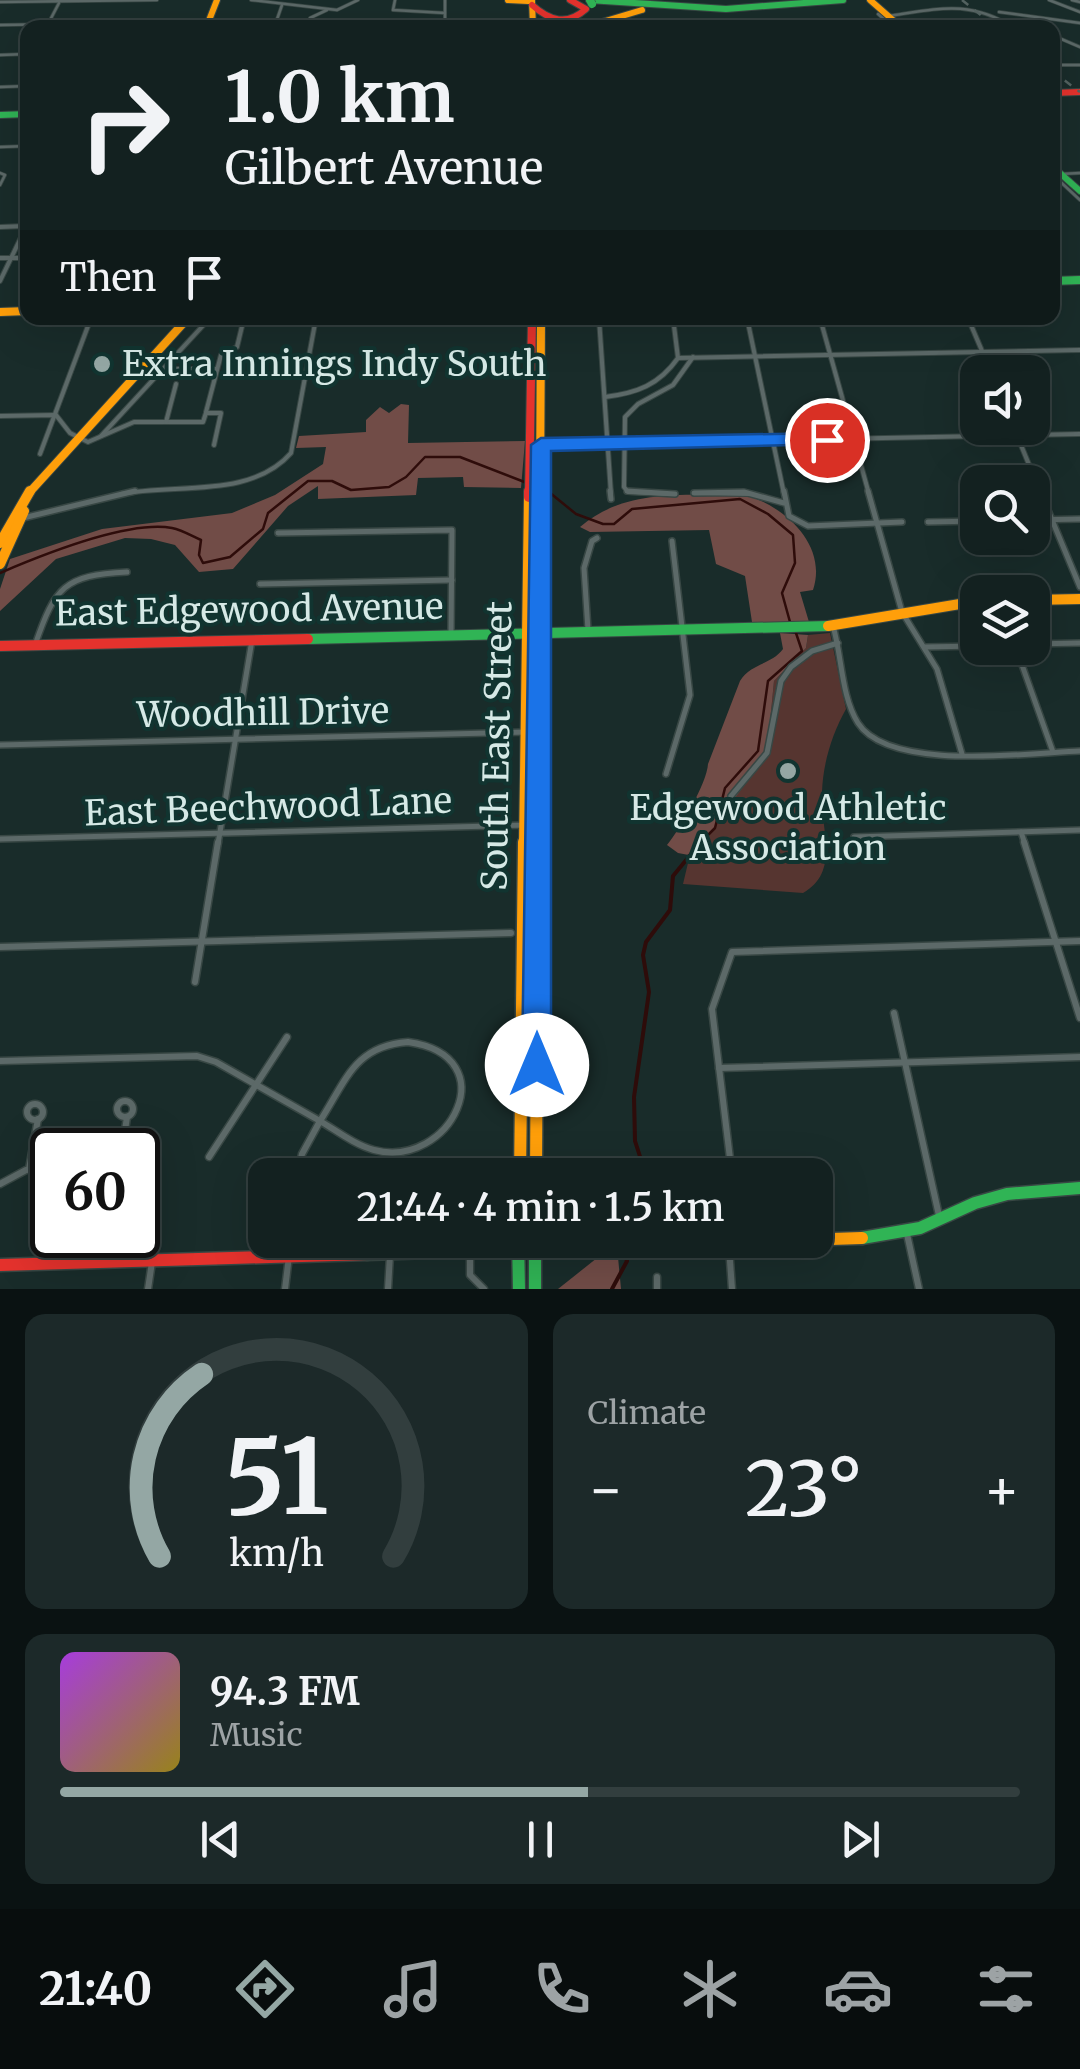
<!DOCTYPE html>
<html lang="en">
<head>
<meta charset="utf-8">
<style>
	:root { --surface:#132120; --page:#1c2929; --text:#f1f3f6; --muted:#9da3a5; --line:#323e3e; --accent:#94a7a4 }
	body { margin:0; font-family:Merriweather,serif; background:var(--page); color:var(--text); height:100vh; display:flex; flex-direction:column; font-size:38px; white-space:nowrap }
	* { box-sizing:border-box; margin:0 }
	p { font-size:32px; color:var(--muted) }
	.icon { flex:none; width:55px; height:55px; fill:none; stroke:currentColor; stroke-width:2; stroke-linecap:round; stroke-linejoin:round }
	.map { position:relative; height:1289px; overflow:hidden }
	.side { display:flex; flex-direction:column; gap:25px; padding:25px; background:#0a1212; flex:1 }
	.side>* { flex:none }
	.hud { position:absolute; left:20px; top:20px; width:1040px; height:305px; border-radius:20px; box-shadow:0 10px 40px #0002,0 0 0 2px var(--line); background:#132120; color:var(--text); overflow:hidden }
	.tools { position:absolute; left:960px; top:355px; display:grid; gap:20px }
	.tools a { display:grid; place-items:center; width:90px; height:90px; border-radius:20px; background:var(--surface); box-shadow:0 10px 40px #0002,0 0 0 2px var(--line); font-size:50px }
	.speed { position:absolute; left:30px; top:1128px; display:flex; gap:20px; font-size:50px; font-weight:700; text-align:center }
	.speed>* { display:grid; place-content:center; width:130px; height:130px; border-radius:50%; background:var(--surface); box-shadow:0 10px 40px #0002,0 0 0 2px var(--line); line-height:1 }
	.speed .limit { border:5px solid #111; border-radius:15px; background:#fff; color:#111 }
	.pin { position:absolute; display:grid; place-items:center; width:85px; height:85px; color:#fff; margin:-42px; border:5px solid #fff; border-radius:50%; box-shadow:0 2px 10px #0007 }
	.me { position:absolute; width:110px; margin:-55px; rotate:0deg; stroke-linejoin:round; filter:drop-shadow(0 0 8px #0008) }
	.turn { display:flex; align-items:center; gap:35px; height:210px; padding:0 40px; font-size:45px }
	.turn .icon { width:130px; height:130px; stroke-width:2.5 }
	.turn b { display:block; font-size:70px; line-height:85px }
	.then { display:flex; align-items:center; height:95px; padding:0 40px; background:#0003; gap:20px; font-size:38px }
	.big { font-size:75px; font-weight:600; line-height:1.1 }
	.side .widget { flex:1; display:flex; flex-direction:column; justify-content:center; gap:15px; min-width:0; padding:0 35px; border-radius:20px; background:var(--page) }
	.side .dial { align-items:center; gap:0 }
	.dial svg { height:260px; overflow:visible; fill:none; stroke:var(--line); stroke-width:7; stroke-linecap:round; text-anchor:middle }
	.dial text { fill:var(--text); stroke:none }
	.song { display:flex; align-items:center; gap:30px }
	.cover { width:120px; height:120px; border-radius:15px; background:linear-gradient(135deg,hsl(280 70% 55%),hsl(50 70% 35%)) }
	.played { height:10px; border-radius:5px; background:linear-gradient(90deg,var(--accent) 55%,var(--line) 55%) }
	.keys { display:flex; justify-content:space-around; direction:ltr }
	.heat { display:flex; justify-content:space-between; align-items:center; font-size:55px; direction:ltr }
	.side .tiles { flex:1; display:grid; gap:25px; grid-template-columns:1fr 1fr }
	.widget:last-child { grid-column:span 2 }
	.trip { position:absolute; left:248px; top:1158px; width:585px; height:100px; border-radius:20px; background:var(--surface); box-shadow:0 10px 40px #0002,0 0 0 2px var(--line); font-weight:600; line-height:100px; text-align:center }
	.tab-bar { display:flex; height:160px; justify-content:space-around; align-items:center; background:#080d0d; color:var(--muted) }
	.tab-bar .icon { width:70px; height:70px }
	.tab-bar .current { color:var(--accent) }
	.tab-bar b { font-size:45px; color:var(--text) }
	.map>svg:first-child { display:block }
	.green { fill:#563530 }
	.forest { fill:#714c47 }
	.lines { fill:none; stroke-linecap:round; stroke-linejoin:round }
	.stream-far1 { stroke:#2e0c0a; stroke-width:2.5 }
	.stream { stroke:#2e0c0a; stroke-width:4 }
	.street-far3-casing { stroke:#384744; stroke-width:4 }
	.street-far2-casing { stroke:#384744; stroke-width:6 }
	.street-far1-casing { stroke:#384744; stroke-width:8 }
	.street-casing { stroke:#384744; stroke-width:9 }
	.fast-far3-casing { stroke:#384744; stroke-width:8 }
	.fast-far2-casing { stroke:#384744; stroke-width:10 }
	.fast-far1-casing { stroke:#384744; stroke-width:12 }
	.fast-casing { stroke:#384744; stroke-width:15 }
	.slow-far3-casing { stroke:#384744; stroke-width:8 }
	.slow-far2-casing { stroke:#384744; stroke-width:10 }
	.slow-far1-casing { stroke:#384744; stroke-width:12 }
	.slow-casing { stroke:#384744; stroke-width:15 }
	.jam-far3-casing { stroke:#384744; stroke-width:8 }
	.jam-far2-casing { stroke:#384744; stroke-width:10 }
	.jam-far1-casing { stroke:#384744; stroke-width:12 }
	.jam-casing { stroke:#384744; stroke-width:15 }
	.street-far3 { stroke:#5c6968; stroke-width:2.5 }
	.street-far2 { stroke:#5c6968; stroke-width:4 }
	.street-far1 { stroke:#5c6968; stroke-width:5 }
	.street { stroke:#5c6968; stroke-width:6 }
	.fast-far3 { stroke:#30b455; stroke-width:6 }
	.fast-far2 { stroke:#30b455; stroke-width:8 }
	.fast-far1 { stroke:#30b455; stroke-width:10 }
	.fast { stroke:#30b455; stroke-width:12 }
	.slow-far3 { stroke:#ff9f0a; stroke-width:6 }
	.slow-far2 { stroke:#ff9f0a; stroke-width:8 }
	.slow-far1 { stroke:#ff9f0a; stroke-width:10 }
	.slow { stroke:#ff9f0a; stroke-width:12 }
	.jam-far3 { stroke:#e5322d; stroke-width:6 }
	.jam-far2 { stroke:#e5322d; stroke-width:8 }
	.jam-far1 { stroke:#e5322d; stroke-width:10 }
	.jam { stroke:#e5322d; stroke-width:12 }
	.rail { stroke:#546361; stroke-width:2.5; stroke-dasharray:8 8; stroke-linecap:butt }
	.fast-bridge-casing { stroke:#384744; stroke-width:9; stroke-linecap:butt }
	.fast-bridge { stroke:#30b455; stroke-width:8 }
	.route { fill:#1a73e8; stroke:#114b97; stroke-width:2.5 }
	.poi-dot { fill:#94a7a4; stroke:#113430; stroke-width:4 }
	.labels { text-anchor:middle; stroke-width:8; stroke-linejoin:round; paint-order:stroke }
	.poi-label { font-size:35px; fill:#d6e9e6; stroke:#113430; text-anchor:start }
	.street-label { font-size:35px; fill:#d6e9e6; stroke:#113430 }
</style>
</head>
<body>
<div class="map">
<svg width="1080" height="1289" viewBox="0 0 1080 1289">
	<rect width="100%" height="100%" fill="#192c2a"/>
	<!-- green -->
	<path class="green" d="M830,633L846,709C832,734 823,763 822,792C820,830 841,871 803,893L683,884L688,863L767,753L774,681L806,648L808,635Z"/>
	<!-- forest -->
	<g class="forest">
		<polygon points="401,404 409,405 408,443 525,441 521,488 464,487 463,477 418,478 416,495 318,499 318,486 288,506 233,569 199,572 175,545 151,539 125,538 56,559 0,611 0,589 10,559 102,529 232,513 275,495 323,464 326,447 296,448 299,436 366,432 366,420 380,407 389,413"/>
		<path d="M746,495C785,507 828,545 813,590L800,592L809,622H752L745,576L716,564L709,530L590,532L580,527C626,487 689,496 746,495Z"/>
		<path d="M780,633L808,635L806,648L774,681L767,753L694,856L678,853L667,845C680,829 707,783 708,764L740,681C751,663 771,665 783,649Z"/>
		<polygon points="618,1257 621,1289 558,1289 597,1258"/>
	</g>
	<g class="lines">
		<!-- stream-far1 -->
		<g class="stream-far1">
			<polyline points="544,488 576,514 603,524 614,524 632,509 740,499 768,514 793,535 795,563 782,593 790,622"/>
			<path d="M0,573C42,555 127,520 172,528C182,530 192,536 201,540L199,555L203,563L230,557L263,529L268,513L308,481H332L351,490L389,487L406,477L425,457H460L527,483"/>
			<polyline points="699,844 715,828 725,788 758,751 768,681 802,651 796,633"/>
		</g>
		<!-- stream -->
		<g class="stream">
			<polyline points="646,1175 635,1141 634,1097 649,992 643,955 646,942 670,910 673,876 701,842"/>
			<polyline points="612,1289 627,1261 623,1250"/>
		</g>
		<!-- street-far3 casing -->
		<g class="street-far3-casing">
			<g id="street-far3">
				<polyline points="251,0 337,10 358,0"/>
				<polyline points="395,0 393,10 445,13"/>
				<polyline points="445,0 445,25"/>
				<polyline points="1049,0 1080,12"/>
				<polyline points="1072,0 1080,2"/>
				<polyline points="0,2 157,0"/>
				<polyline points="999,12 1080,23"/>
				<polyline points="878,14 894,28"/>
				<path d="M889,16C942,8 970,0 1015,28"/>
				<polyline points="310,18 327,10"/>
				<polyline points="853,21 855,28"/>
				<polyline points="48,24 59,3"/>
				<polyline points="670,24 680,24"/>
				<polyline points="0,25 199,22 227,28"/>
				<polyline points="1015,25 1041,28"/>
				<polyline points="618,27 670,24 664,24"/>
				<polyline points="274,28 282,5"/>
				<polyline points="312,28 506,22 516,28"/>
				<polyline points="1052,35 1080,47"/>
				<polyline points="0,55 28,54"/>
				<polyline points="1053,65 1080,65"/>
				<polyline points="0,87 28,86"/>
				<polyline points="0,147 28,146"/>
				<polyline points="0,173 5,175 0,185"/>
				<polyline points="1052,174 1080,200"/>
				<polyline points="1061,174 1080,173"/>
			</g>
		</g>
		<!-- street-far2 casing -->
		<g class="street-far2-casing">
			<g id="street-far2">
				<polyline points="0,227 25,226"/>
				<polyline points="0,258 28,258"/>
				<polyline points="0,281 28,223"/>
				<polyline points="599,318 611,494"/>
				<polyline points="673,318 678,358"/>
				<polyline points="747,318 784,494"/>
				<polyline points="820,318 869,494"/>
				<polyline points="968,318 991,372"/>
				<polyline points="165,369 217,369"/>
				<path d="M605,397C637,393 659,385 678,358L1080,350"/>
				<polyline points="206,412 221,355 237,347 244,318"/>
				<polyline points="0,416 56,415 70,433 88,442 134,422 203,422 206,413 221,413 214,445"/>
				<polyline points="166,422 176,384"/>
				<polyline points="1014,428 1041,494"/>
				<polyline points="101,436 210,318"/>
				<polyline points="540,445 1080,434"/>
				<polyline points="40,454 91,318"/>
				<polyline points="694,493 750,494"/>
				<path d="M121,494C175,483 251,499 291,453L316,318"/>
				<polyline points="669,494 628,492 624,487 625,417 638,404 673,385 693,357"/>
			</g>
		</g>
		<!-- street-far1 casing -->
		<g class="street-far1-casing">
			<g id="street-far1">
				<polyline points="610,491 611,499"/>
				<polyline points="627,491 675,494"/>
				<polyline points="784,491 789,516 808,526 902,522"/>
				<polyline points="868,491 902,612 937,669 962,754"/>
				<polyline points="1040,491 1080,587"/>
				<polyline points="694,493 744,492 784,503"/>
				<polyline points="23,518 135,491"/>
				<polyline points="1032,520 1080,519"/>
				<polyline points="928,522 978,521"/>
				<polyline points="278,533 452,530 451,635"/>
				<polyline points="260,584 452,580"/>
				<path d="M833,626C842,656 841,696 858,723C889,772 1029,753 1080,751"/>
				<polyline points="588,630 584,568 592,541 597,538"/>
				<polyline points="1032,644 1080,643"/>
				<path d="M35,645C55,587 64,575 127,572"/>
				<polyline points="925,647 978,646"/>
				<polyline points="1016,648 1053,752"/>
				<polyline points="0,745 527,732"/>
				<polyline points="666,774 690,695 672,541"/>
				<polyline points="731,796 767,753 781,681 791,667 812,651 838,643"/>
				<polyline points="1021,832 1025,844"/>
				<polyline points="854,837 1080,830"/>
				<polyline points="0,839 527,825"/>
				<polyline points="218,844 252,640"/>
			</g>
		</g>
		<!-- street casing -->
		<g class="street-casing">
			<g id="street">
				<polyline points="1024,842 1080,1018"/>
				<polyline points="0,947 511,933"/>
				<polyline points="195,982 218,842"/>
				<polyline points="894,1013 940,1220"/>
				<path d="M408,1042C508,1056 450,1170 374,1150C355,1145 337,1131 320,1121C346,1081 354,1046 408,1042Z"/>
				<polyline points="0,1061 197,1056 216,1062 320,1121"/>
				<polyline points="719,1068 1080,1057"/>
				<circle cx="125" cy="1109" r="8"/>
				<circle cx="35" cy="1112" r="8"/>
				<polyline points="115,1150 124,1137 127,1117"/>
				<polyline points="209,1157 287,1037"/>
				<polyline points="29,1169 38,1119"/>
				<polyline points="297,1175 302,1154 320,1121"/>
				<polyline points="732,1175 712,1009 732,952 1080,941"/>
				<polyline points="0,1184 26,1170 52,1168"/>
				<polyline points="907,1234 919,1289"/>
				<polyline points="729,1247 732,1289"/>
				<polyline points="470,1254 470,1275 484,1289"/>
				<polyline points="657,1277 657,1289"/>
				<polyline points="148,1289 152,1262"/>
				<polyline points="285,1289 291,1240"/>
				<polyline points="388,1289 390,1255"/>
			</g>
		</g>
		<!-- fast-far3 casing -->
		<g class="fast-far3-casing">
			<g id="fast-far3">
				<polyline points="589,0 726,9 843,0"/>
				<polyline points="0,115 28,114"/>
				<polyline points="1052,166 1080,191"/>
			</g>
		</g>
		<!-- fast-far2 casing -->
		<g class="fast-far2-casing">
			<polyline id="fast-far2" points="1052,281 1080,280"/>
		</g>
		<!-- fast-far1 casing -->
		<g class="fast-far1-casing">
			<polyline id="fast-far1" points="308,639 828,626"/>
		</g>
		<!-- fast casing -->
		<g class="fast-casing">
			<g id="fast">
				<polyline points="862,1238 920,1228 975,1203 1007,1194 1080,1188"/>
				<polyline points="518,1240 519,1289"/>
				<polyline points="535,1240 535,1289"/>
			</g>
		</g>
		<!-- slow-far3 casing -->
		<g class="slow-far3-casing">
			<g id="slow-far3">
				<polyline points="508,0 528,1"/>
				<polyline points="532,0 533,28"/>
				<polyline points="870,0 902,28"/>
				<polyline points="206,28 217,0"/>
				<polyline points="582,28 642,10"/>
			</g>
		</g>
		<!-- slow-far2 casing -->
		<g class="slow-far2-casing">
			<g id="slow-far2">
				<polyline points="0,312 28,311"/>
				<polyline points="28,494 188,318"/>
				<polyline points="540,494 541,318"/>
			</g>
		</g>
		<!-- slow-far1 casing -->
		<g class="slow-far1-casing">
			<g id="slow-far1">
				<polyline points="0,543 30,491"/>
				<polyline points="0,564 24,511"/>
				<polyline points="1032,600 1080,599"/>
				<polyline points="828,626 978,601"/>
				<polyline points="524,844 529,497"/>
				<polyline points="538,844 540,491"/>
			</g>
		</g>
		<!-- slow casing -->
		<g class="slow-casing">
			<g id="slow">
				<polyline points="520,1175 524,842"/>
				<polyline points="536,1175 538,842"/>
				<polyline points="367,1254 862,1238"/>
			</g>
		</g>
		<!-- jam-far3 casing -->
		<g class="jam-far3-casing">
			<g id="jam-far3">
				<path d="M532,5C550,21 567,26 586,9L570,0"/>
				<polyline points="1052,93 1080,92"/>
			</g>
		</g>
		<!-- jam-far2 casing -->
		<g class="jam-far2-casing">
			<polyline id="jam-far2" points="529,494 532,318"/>
		</g>
		<!-- jam-far1 casing -->
		<g class="jam-far1-casing">
			<g id="jam-far1">
				<polyline points="529,497 529,491"/>
				<polyline points="0,646 308,639"/>
			</g>
		</g>
		<!-- jam casing -->
		<g class="jam-casing">
			<polyline id="jam" points="0,1265 367,1254"/>
		</g>
		<!-- street-far3 -->
		<use href="#street-far3" class="street-far3"/>
		<!-- street-far2 -->
		<use href="#street-far2" class="street-far2"/>
		<!-- street-far1 -->
		<use href="#street-far1" class="street-far1"/>
		<!-- street -->
		<use href="#street" class="street"/>
		<!-- fast-far3 -->
		<use href="#fast-far3" class="fast-far3"/>
		<!-- fast-far2 -->
		<use href="#fast-far2" class="fast-far2"/>
		<!-- fast-far1 -->
		<use href="#fast-far1" class="fast-far1"/>
		<!-- fast -->
		<use href="#fast" class="fast"/>
		<!-- slow-far3 -->
		<use href="#slow-far3" class="slow-far3"/>
		<!-- slow-far2 -->
		<use href="#slow-far2" class="slow-far2"/>
		<!-- slow-far1 -->
		<use href="#slow-far1" class="slow-far1"/>
		<!-- slow -->
		<use href="#slow" class="slow"/>
		<!-- jam-far3 -->
		<use href="#jam-far3" class="jam-far3"/>
		<!-- jam-far2 -->
		<use href="#jam-far2" class="jam-far2"/>
		<!-- jam-far1 -->
		<use href="#jam-far1" class="jam-far1"/>
		<!-- jam -->
		<use href="#jam" class="jam"/>
		<!-- rail -->
		<g class="rail">
			<polyline points="962,0 997,28"/>
			<polyline points="1052,71 1080,92"/>
		</g>
		<!-- fast-bridge casing -->
		<g class="fast-bridge-casing">
			<polyline id="fast-bridge" points="590,0 592,4"/>
		</g>
		<!-- fast-bridge -->
		<use href="#fast-bridge" class="fast-bridge"/>
	</g>
	<!-- route -->
	<polygon class="route" points="827,433 837,440 834,444 551,451 551,1065 547,1076 537,1080 526,1076 522,1065 531,445 541,438"/>
	<!-- markers -->
	<g class="poi-dot">
		<circle cx="102" cy="364" r="10"/>
		<circle cx="788" cy="771" r="10"/>
	</g>
	<g class="labels">
		<!-- poi labels -->
		<g class="poi-label">
			<text x="122" y="376">Extra Innings Indy South</text>
			<text x="788" y="820" text-anchor="middle">Edgewood Athletic<tspan x="788" dy="40">Association</tspan></text>
		</g>
		<!-- street labels -->
		<g class="street-label">
			<text transform="translate(249 610) rotate(-1)" y="12">East Edgewood Avenue</text>
			<text transform="translate(263 713) rotate(-1)" y="12">Woodhill Drive</text>
			<text transform="translate(497 746) rotate(-89)" y="12">South East Street</text>
			<text transform="translate(268 807) rotate(-2)" y="12">East Beechwood Lane</text>
		</g>
	</g>
</svg>
<div class="tools">
<a><svg class="icon" aria-label="sound" viewBox="0 0 24 24"><path d="M4 9h4l5-4v14l-5-4H4zM17 9q2 3 0 6"/></svg></a>
<a><svg class="icon" aria-label="search" viewBox="0 0 24 24"><circle cx="10" cy="10" r="6"/><path d="M15 15l6 6"/></svg></a>
<a><svg class="icon" aria-label="layers" viewBox="0 0 24 24"><path d="M12 4l9 5-9 5-9-5zM3 14l9 5 9-5"/></svg></a>
</div>
<div class="speed"><div class="limit">60</div></div>
<div class="pin" style="left:827px;top:440px;background:#d93025"><svg class="icon" aria-label="arrive" viewBox="0 0 24 24"><path d="M6 21V4h12l-3 4 3 4H6"/></svg></div>
<svg class="me" style="left:537px;top:1065px" viewBox="-20 -20 40 40"><circle r="19" fill="#fff"/><path d="M0-13L10 11 0 6-10 11z" fill="#1a73e8"/></svg>
<div class="trip">21:44 · 4 min · 1.5 km</div>
<div class="hud">
<div class="turn"><svg class="icon" aria-label="right" viewBox="0 0 24 24"><path d="M7 20v-9h11M14 6l5 5-5 5"/></svg><div><b>1.0 km</b>Gilbert Avenue</div></div>
<div class="then">Then<svg class="icon" aria-label="arrive" viewBox="0 0 24 24"><path d="M6 21V4h12l-3 4 3 4H6"/></svg></div>
</div>
</div>
<section class="side">
<div class="tiles">
<div class="widget dial"><svg viewBox="0 0 100 80">
<path d="M14 69A42 42 0 1 1 86 69"/>
<path d="M14 69A42 42 0 0 1 27 13" stroke="#94a7a4"/>
<text x="50" y="56" font-size="32" font-weight="700">51</text>
<text x="50" y="72" font-size="11">km/h</text>
</svg></div>
<div class="widget"><p>Climate</p>
<div class="heat"><a>−</a><b class="big">23°</b><a>+</a></div>
</div>
<div class="widget">
<div class="song"><i class="cover"></i><div><b>94.3 FM</b><p>Music</p></div></div>
<div class="played"></div>
<div class="keys"><svg class="icon" aria-label="previous" viewBox="0 0 24 24"><path d="M18 5L8 12l10 7zM5 5v14"/></svg><svg class="icon" aria-label="pause" viewBox="0 0 24 24"><path d="M8 5v14M16 5v14"/></svg><svg class="icon" aria-label="next" viewBox="0 0 24 24"><path d="M6 5l10 7-10 7zM19 5v14"/></svg></div>
</div>
</div>
</section>
<nav class="tab-bar">
<b>21:40</b>
<svg class="icon current" aria-label="directions" viewBox="0 0 24 24"><path d="M12 3l9 9-9 9-9-9zM9 14v-3h6M13 9l2 2-2 2"/></svg>
<svg class="icon" aria-label="music" viewBox="0 0 24 24"><path d="M9 18V5l10-2v13"/><circle cx="6" cy="18" r="3"/><circle cx="16" cy="16" r="3"/></svg>
<svg class="icon" aria-label="phone" viewBox="0 0 24 24"><path d="M5 4h4l2 5-3 2q2 4 5 5l2-3 5 2v4C11 20 4 13 5 4z"/></svg>
<svg class="icon" aria-label="climate" viewBox="0 0 24 24"><path d="M12 3v18M4 7l16 10M4 17L20 7"/></svg>
<svg class="icon" aria-label="car" viewBox="0 0 24 24"><path d="M5 17H2v-5l4-1 3-4h7l3 4 3 1v5h-3M9 17h6M6 11h13"/><circle cx="7" cy="17" r="2"/><circle cx="17" cy="17" r="2"/></svg>
<svg class="icon" aria-label="filters" viewBox="0 0 24 24"><path d="M4 7h16M4 17h16"/><circle cx="9" cy="7" r="2"/><circle cx="15" cy="17" r="2"/></svg>
</nav>
</body>
</html>
